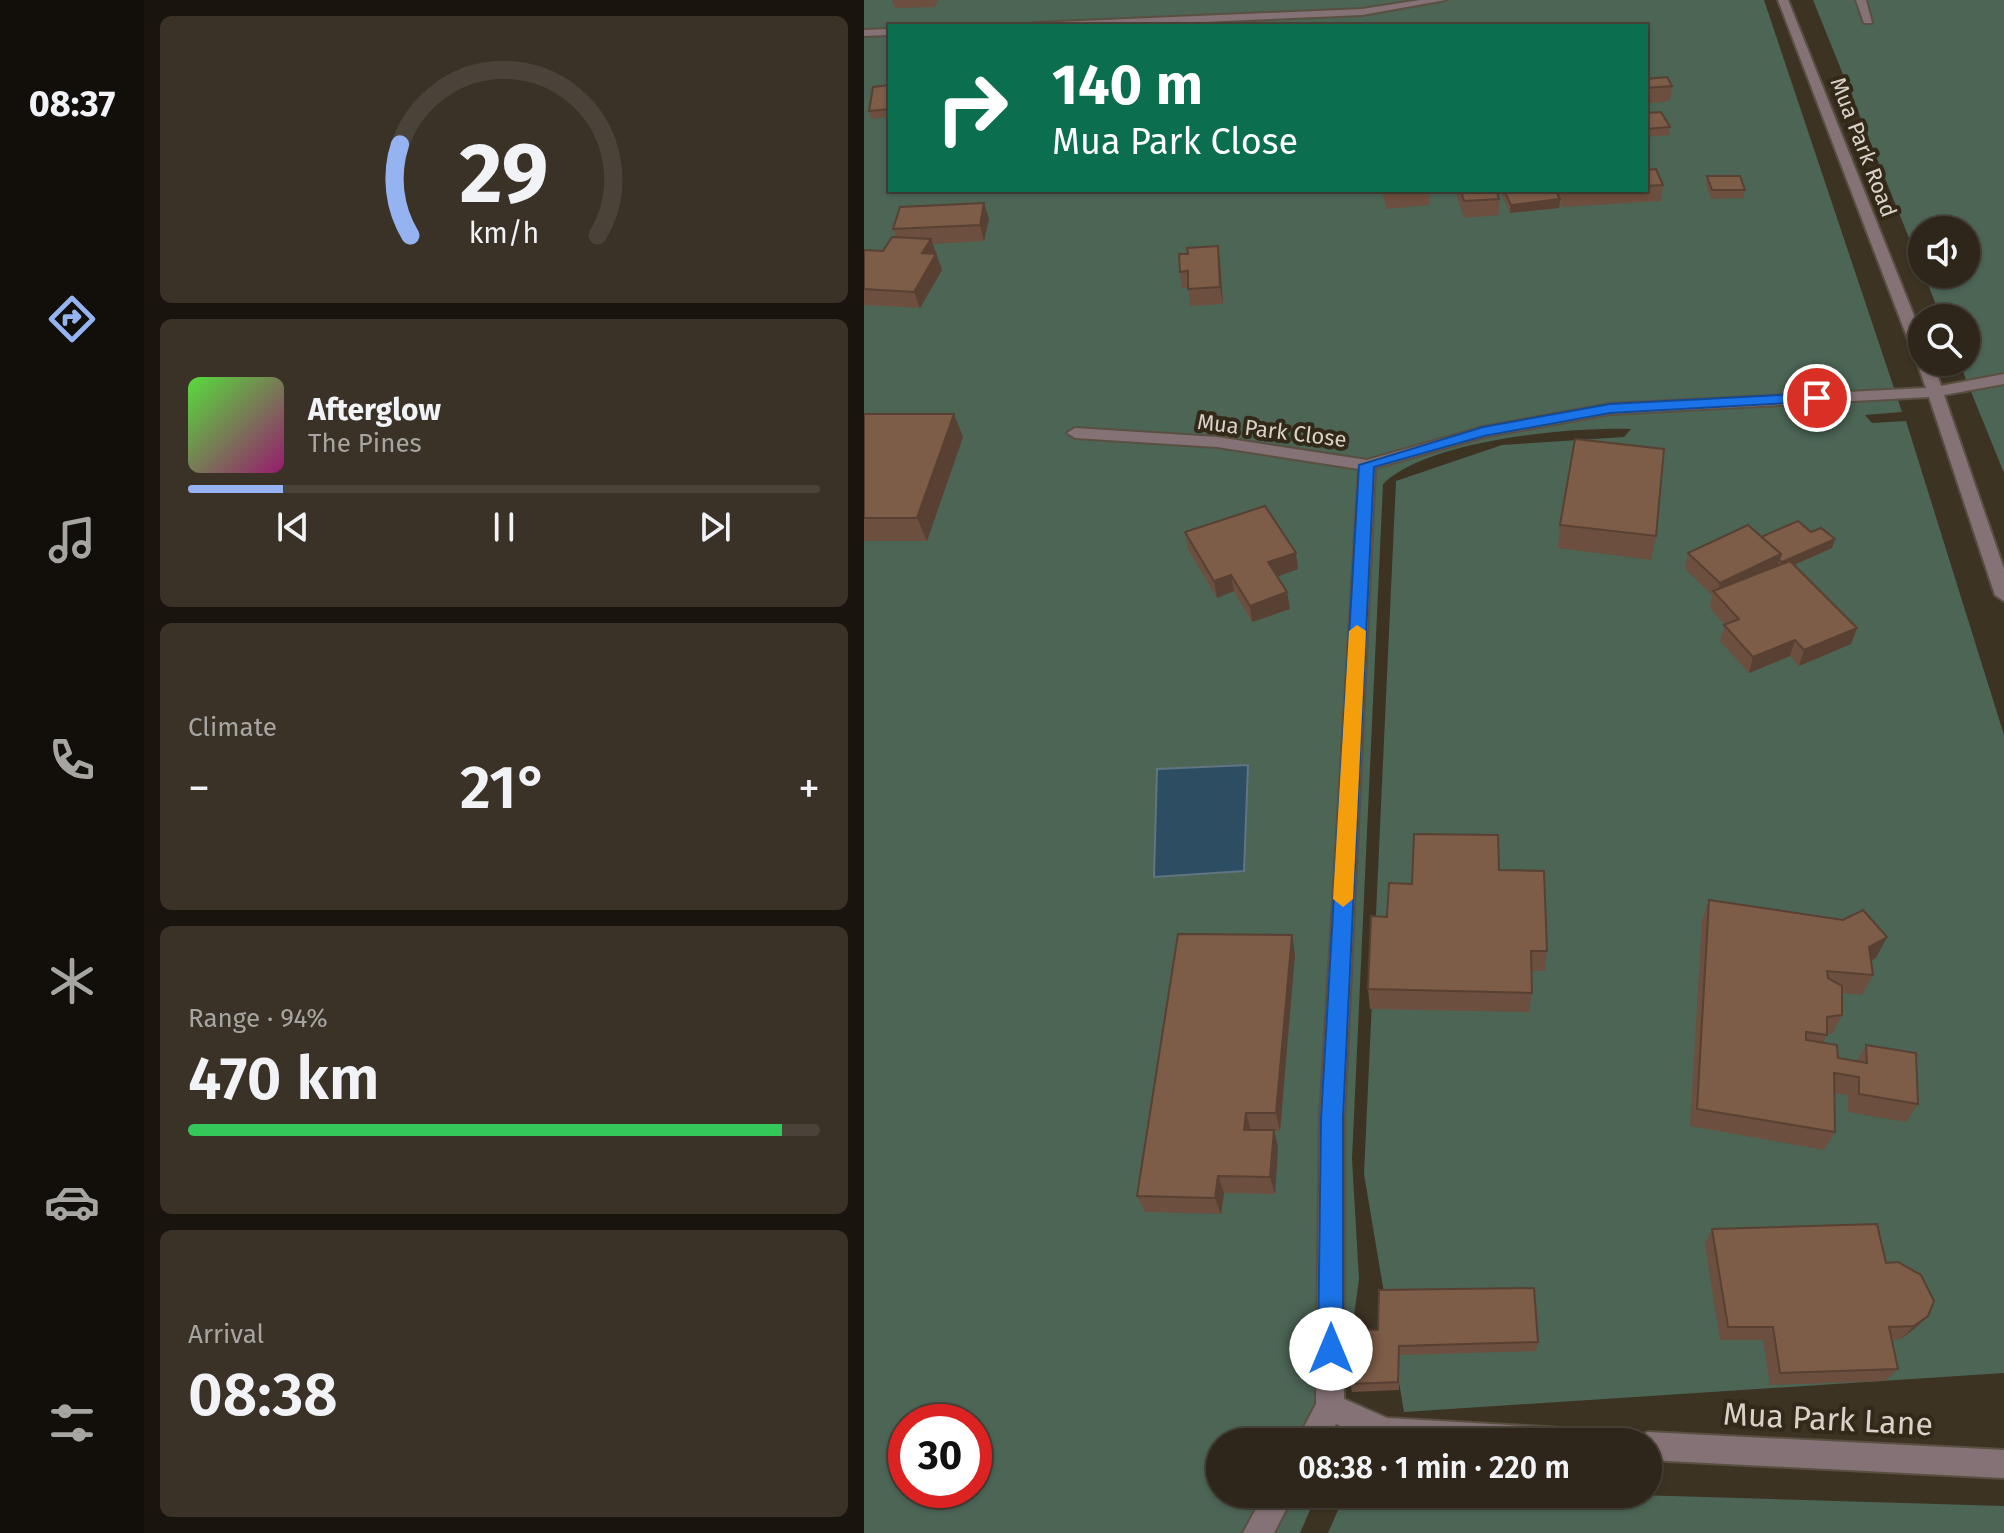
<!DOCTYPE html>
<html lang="en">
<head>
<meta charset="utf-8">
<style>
	:root { --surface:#2e261a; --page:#3a3227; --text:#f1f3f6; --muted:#a7a5a2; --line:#494339; --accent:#95b2f1 }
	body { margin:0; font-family:"Fira Sans",sans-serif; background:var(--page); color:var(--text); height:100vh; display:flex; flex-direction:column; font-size:30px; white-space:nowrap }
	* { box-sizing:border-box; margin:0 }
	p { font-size:26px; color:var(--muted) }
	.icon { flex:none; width:44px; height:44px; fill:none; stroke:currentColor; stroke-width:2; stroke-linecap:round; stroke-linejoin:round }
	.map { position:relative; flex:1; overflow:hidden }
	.panel { display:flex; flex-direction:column; gap:16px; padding:16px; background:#19150e; width:720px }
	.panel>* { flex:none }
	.hud { position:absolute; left:24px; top:24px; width:760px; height:168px; border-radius:0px; box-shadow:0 2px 6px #0004,0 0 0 2px var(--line); background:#0b6e4f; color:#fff; overflow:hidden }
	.controls { position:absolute; left:1044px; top:216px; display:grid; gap:16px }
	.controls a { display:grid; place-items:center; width:72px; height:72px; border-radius:50%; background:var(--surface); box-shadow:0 2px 6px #0004,0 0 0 2px var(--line); font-size:40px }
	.speed { position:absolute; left:24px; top:1404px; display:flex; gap:16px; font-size:40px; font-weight:700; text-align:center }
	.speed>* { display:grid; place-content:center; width:104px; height:104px; border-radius:50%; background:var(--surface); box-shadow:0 2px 6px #0004,0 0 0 2px var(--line); line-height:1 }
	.speed .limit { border:12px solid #d22; background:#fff; color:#111 }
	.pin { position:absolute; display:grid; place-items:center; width:68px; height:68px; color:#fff; margin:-34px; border:4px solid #fff; border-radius:50%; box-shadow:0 2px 8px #0007 }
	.me { position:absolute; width:88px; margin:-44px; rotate:0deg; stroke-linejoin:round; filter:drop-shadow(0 0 6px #0008) }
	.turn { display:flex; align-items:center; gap:28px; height:168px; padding:0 32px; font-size:36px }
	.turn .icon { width:104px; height:104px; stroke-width:2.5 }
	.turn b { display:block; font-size:56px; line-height:68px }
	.big { font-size:60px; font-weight:600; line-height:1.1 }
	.panel .card { flex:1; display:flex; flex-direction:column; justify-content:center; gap:12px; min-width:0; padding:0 28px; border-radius:12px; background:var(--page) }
	.panel .dial { align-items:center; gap:0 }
	.dial svg { height:208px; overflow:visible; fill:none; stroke:var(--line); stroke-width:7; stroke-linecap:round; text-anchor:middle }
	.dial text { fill:var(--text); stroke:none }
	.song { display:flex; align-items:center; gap:24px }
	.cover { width:96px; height:96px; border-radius:12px; background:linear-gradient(135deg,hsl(110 70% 55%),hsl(320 70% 35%)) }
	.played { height:8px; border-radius:4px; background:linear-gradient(90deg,var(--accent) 15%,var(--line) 15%) }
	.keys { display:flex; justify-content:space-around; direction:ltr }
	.heat { display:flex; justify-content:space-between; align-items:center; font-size:44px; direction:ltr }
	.charge { height:12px; border-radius:6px; background:linear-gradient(90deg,#34c759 94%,var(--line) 0) }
	.trip { position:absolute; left:342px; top:1428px; width:456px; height:80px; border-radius:40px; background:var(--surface); box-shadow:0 2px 6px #0004,0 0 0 2px var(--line); font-weight:600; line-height:80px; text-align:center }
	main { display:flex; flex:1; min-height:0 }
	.menu { display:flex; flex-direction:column; width:144px; justify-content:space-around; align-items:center; background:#120f0a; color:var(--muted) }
	.menu .icon { width:56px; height:56px }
	.menu .on { color:var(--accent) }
	.menu b { font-size:36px; color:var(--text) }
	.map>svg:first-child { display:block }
	.green { fill:#4c6555; fill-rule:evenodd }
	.water { fill:#2c4d62; stroke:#607581; stroke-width:2 }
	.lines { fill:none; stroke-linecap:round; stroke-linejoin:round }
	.minor-casing { stroke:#595041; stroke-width:4 }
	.minor { fill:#857276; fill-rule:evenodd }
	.wall { fill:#6c4f3e }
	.shaded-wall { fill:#584032 }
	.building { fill:#7d5c48; stroke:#584032; stroke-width:2 }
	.route { fill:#1a73e8; stroke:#114b97; stroke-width:2 }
	.slow { fill:#f59e0b }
	.labels { text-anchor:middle; stroke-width:8; stroke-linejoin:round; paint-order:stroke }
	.far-street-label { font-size:22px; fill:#d8d2c8; stroke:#332919 }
	.near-street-label { font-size:32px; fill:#d8d2c8; stroke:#332919 }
</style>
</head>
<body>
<main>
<nav class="menu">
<b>08:37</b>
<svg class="icon on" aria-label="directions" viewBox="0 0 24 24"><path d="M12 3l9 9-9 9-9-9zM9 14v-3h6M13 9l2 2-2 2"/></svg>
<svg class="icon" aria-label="music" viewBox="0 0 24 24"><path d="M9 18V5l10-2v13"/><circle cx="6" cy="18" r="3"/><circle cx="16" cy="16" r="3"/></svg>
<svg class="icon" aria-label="phone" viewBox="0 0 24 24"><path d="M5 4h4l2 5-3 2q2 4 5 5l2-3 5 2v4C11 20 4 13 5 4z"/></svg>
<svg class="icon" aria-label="climate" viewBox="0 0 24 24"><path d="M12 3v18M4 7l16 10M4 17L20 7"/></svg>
<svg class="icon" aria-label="car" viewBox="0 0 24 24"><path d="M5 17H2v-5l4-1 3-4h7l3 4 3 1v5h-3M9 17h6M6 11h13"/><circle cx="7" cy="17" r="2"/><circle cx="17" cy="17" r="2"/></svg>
<svg class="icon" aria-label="filters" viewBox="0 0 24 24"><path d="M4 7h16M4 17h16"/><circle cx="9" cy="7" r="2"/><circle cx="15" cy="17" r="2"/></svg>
</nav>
<section class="panel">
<div class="card dial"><svg viewBox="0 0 100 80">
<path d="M14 69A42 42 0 1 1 86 69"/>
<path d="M14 69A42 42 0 0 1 10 34" stroke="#95b2f1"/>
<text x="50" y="56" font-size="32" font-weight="700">29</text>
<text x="50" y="72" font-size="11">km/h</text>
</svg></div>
<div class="card">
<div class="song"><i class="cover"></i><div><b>Afterglow</b><p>The Pines</p></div></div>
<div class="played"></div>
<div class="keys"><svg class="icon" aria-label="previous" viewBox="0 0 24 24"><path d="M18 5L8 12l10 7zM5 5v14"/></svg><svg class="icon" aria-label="pause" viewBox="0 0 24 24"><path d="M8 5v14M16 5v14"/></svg><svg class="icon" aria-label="next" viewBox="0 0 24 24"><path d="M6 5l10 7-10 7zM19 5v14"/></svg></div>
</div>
<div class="card"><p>Climate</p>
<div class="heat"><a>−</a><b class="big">21°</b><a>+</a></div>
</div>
<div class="card"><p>Range · 94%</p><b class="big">470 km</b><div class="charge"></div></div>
<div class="card"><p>Arrival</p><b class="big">08:38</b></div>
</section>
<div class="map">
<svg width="1140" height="1533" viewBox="0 0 1140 1533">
	<rect width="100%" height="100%" fill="#3d3323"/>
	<!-- green -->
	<g class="green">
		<path d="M0,0H900L1038,412L1001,415L1008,423L1042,421L1140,735V1373L540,1412L500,1174L532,481L638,445L760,437L767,429C705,427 564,440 519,484L488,1159L495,1279L473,1442H356V1494H453L436,1533H0ZM26,26H782V190H26ZM42,1422H110V1490H42Z"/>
		<polygon points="949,0 1140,0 1140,473 1095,362 1102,362 1102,318 1077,318 1060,274 1102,274 1102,230 1058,230 1058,270"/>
		<polygon points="481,1494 739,1494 1140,1506 1140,1533 464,1533"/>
	</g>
	<!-- water -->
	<polygon class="water" points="384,765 380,871 290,877 293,769"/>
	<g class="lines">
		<!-- minor casing -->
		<g class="minor-casing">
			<g id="minor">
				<polygon points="556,0 582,0 498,15 248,26 164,26 170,23 498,9"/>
				<polygon points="914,0 924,0 1058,336 1058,362 1069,362 1077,386 1140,374 1140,384 1080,395 1140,569 1140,601 1131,595 1065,397 746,414 620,437 511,468 480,1118 480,1399 523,1418 698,1428 708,1432 712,1442 512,1442 472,1424 462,1442 432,1442 452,1404 456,1118 495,469 353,447 211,438 203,433 211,428 353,437 503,460 619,427 746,404 1062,388 1053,362 1056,359 1050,355"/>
				<polygon points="992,0 1002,0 1008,23 1000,23"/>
				<polygon points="26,29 26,35 0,36 0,30"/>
				<polygon points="784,1432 1140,1450 1140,1478 784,1460 784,1442 772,1442 774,1436"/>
				<polygon points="400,1494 430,1494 410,1533 379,1533"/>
			</g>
		</g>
		<!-- minor -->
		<use href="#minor" class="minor"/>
	</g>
	<!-- wall -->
	<g class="wall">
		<polygon points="28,0 74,0 71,7 31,8"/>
		<polygon points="782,79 808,86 806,101 782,104"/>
		<polygon points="26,85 26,117 7,119 5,111"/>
		<polygon points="782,113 806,127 805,135 782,137"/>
		<polygon points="782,170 799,185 797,201 698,207 696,202 695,208 646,213 637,193 637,190 782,190"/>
		<polygon points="843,176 881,190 879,198 847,199 842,184"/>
		<polygon points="517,190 565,190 565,205 523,209"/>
		<polygon points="591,190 634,190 635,199 635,215 600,218"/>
		<polygon points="125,219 120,241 69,244 78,270 56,308 0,305 0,250 19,251 32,237 29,229"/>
		<polygon points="356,262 359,304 326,306 324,288 318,288 316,272"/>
		<polygon points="0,414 99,437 63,541 0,541"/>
		<polygon points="696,525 792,536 787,560 694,548"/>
		<polygon points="321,532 434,569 413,576 423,592 426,609 388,622 370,591 353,598 324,549"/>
		<polygon points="947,532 968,548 930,565 993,628 987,644 935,666 926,656 885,673 856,641 861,625 846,608 848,595 821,569 824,553 897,537"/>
		<polygon points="635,870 683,951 681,971 667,971 668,993 665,1012 506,1009 504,989 523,917"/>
		<polygon points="845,900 1012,958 1007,960 1009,975 998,995 978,993 978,1015 968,1034 963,1034 959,1043 974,1058 993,1061 1002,1045 1054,1104 1042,1122 984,1112 984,1095 970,1093 971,1132 960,1150 826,1126 838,921"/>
		<polygon points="428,935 431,955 416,1131 410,1131 414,1147 411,1194 360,1193 357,1214 281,1212 273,1196"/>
		<polygon points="848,1229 1022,1263 1064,1316 1050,1329 1037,1339 1027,1340 1034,1369 1021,1381 906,1385 899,1340 856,1340 841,1244"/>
		<polygon points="486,1329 674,1342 672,1351 535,1355 535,1390 488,1392 486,1384"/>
	</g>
	<!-- shaded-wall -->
	<g class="shaded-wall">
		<polygon points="696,199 695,208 646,213 647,205"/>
		<polygon points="120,203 125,219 120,241 116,225"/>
		<polygon points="67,239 78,270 56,308 50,292 58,253"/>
		<polygon points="354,246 356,262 359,304 356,287"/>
		<polygon points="90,414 99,437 63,541 53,518"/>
		<polygon points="971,539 968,548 916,571 918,562"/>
		<polygon points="432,553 434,569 407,579 404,562"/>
		<polygon points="917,554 912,571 853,595 856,583"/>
		<polygon points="367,575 370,591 353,598 350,581"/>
		<polygon points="423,592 426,609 388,622 386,606"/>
		<polygon points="993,628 987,644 935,666 940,650"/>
		<polygon points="931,640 926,656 885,673 889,657"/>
		<polygon points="428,935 431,955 416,1131 412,1113"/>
		<polygon points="1023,937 1012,958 995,967 1005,947"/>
		<polygon points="382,1113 387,1131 380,1130"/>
		<polygon points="410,1130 414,1147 411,1194 406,1177"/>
		<polygon points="354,1176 360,1193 357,1214 351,1198"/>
		<polygon points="1064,1316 1050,1329 1037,1339 1050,1326"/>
	</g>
	<!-- building -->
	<g class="building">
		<polygon points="803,77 808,86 782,88 782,79"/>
		<polygon points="26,85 26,109 5,111 9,87"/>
		<polygon points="797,112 806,127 782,129 782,113"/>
		<polygon points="792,169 799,185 782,186 782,170"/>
		<polygon points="843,176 876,176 881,190 848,190"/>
		<polygon points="522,190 550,190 523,193"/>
		<polygon points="597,190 632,190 635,199 600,201"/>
		<polygon points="640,190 691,190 696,199 647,205"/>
		<polygon points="120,203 116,225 29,229 36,207"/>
		<polygon points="28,237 67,239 58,253 72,254 50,292 0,289 0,250 19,251"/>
		<polygon points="354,246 356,287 324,289 324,271 316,272 315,254 324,254 323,248"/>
		<polygon points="0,414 90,414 53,518 0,518"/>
		<polygon points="711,439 800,449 792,536 696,525"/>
		<polygon points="401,506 432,553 404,562 423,592 386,606 367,575 350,581 321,532"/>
		<polygon points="934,521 947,532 957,528 971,539 918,562 915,560 917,554 897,537"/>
		<polygon points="884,525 917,554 856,583 824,553"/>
		<polygon points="926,561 993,628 940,650 931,640 889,657 860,625 875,619 849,591"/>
		<polygon points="550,834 634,835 635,870 680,871 683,951 667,951 668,993 504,989 507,916 523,917 525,883 548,884"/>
		<polygon points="845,900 979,920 999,910 1023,937 1005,947 1009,975 963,971 964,978 978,986 978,1015 963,1017 963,1035 942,1032 942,1040 973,1045 974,1058 1003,1063 1002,1045 1052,1053 1054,1104 995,1094 995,1077 970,1073 971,1132 833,1109"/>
		<polygon points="314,934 428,935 412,1113 382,1113 380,1130 410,1130 406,1177 354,1176 351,1198 273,1196"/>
		<polygon points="1013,1224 1022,1263 1034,1262 1057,1275 1070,1301 1064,1316 1050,1326 1025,1327 1034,1369 916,1373 909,1327 864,1327 848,1229"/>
		<polygon points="670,1288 674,1342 535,1346 534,1382 486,1384 486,1329 514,1330 515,1290"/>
	</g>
	<!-- route -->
	<polygon class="route" points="953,393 958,395 958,401 746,413 620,436 510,467 479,1118 479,1349 475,1358 467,1362 458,1358 454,1349 457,1118 495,465 619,427 746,404"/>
	<!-- slow -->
	<polygon class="slow" points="493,625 502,631 489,899 479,907 469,899 485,631"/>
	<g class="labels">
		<!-- far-street labels -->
		<g class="far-street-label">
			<text transform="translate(1000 147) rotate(69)" y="8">Mua Park Road</text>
			<text transform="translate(408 430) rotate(7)" y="8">Mua Park Close</text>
		</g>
		<!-- near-street labels -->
		<g class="near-street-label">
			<text transform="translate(964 1419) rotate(3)" y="11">Mua Park Lane</text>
		</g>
	</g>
</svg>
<div class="controls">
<a><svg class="icon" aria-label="sound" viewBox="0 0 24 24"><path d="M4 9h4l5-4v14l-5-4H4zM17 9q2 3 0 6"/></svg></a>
<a><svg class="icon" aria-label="search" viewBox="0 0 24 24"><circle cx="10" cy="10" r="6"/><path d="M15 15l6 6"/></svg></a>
</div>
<div class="speed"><div class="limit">30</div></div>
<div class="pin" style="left:953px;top:398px;background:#d93025"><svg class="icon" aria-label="arrive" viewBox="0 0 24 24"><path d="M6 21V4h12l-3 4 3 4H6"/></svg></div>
<svg class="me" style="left:467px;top:1349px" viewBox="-20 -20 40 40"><circle r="19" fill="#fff"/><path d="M0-13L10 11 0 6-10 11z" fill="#1a73e8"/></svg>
<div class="trip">08:38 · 1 min · 220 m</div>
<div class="hud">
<div class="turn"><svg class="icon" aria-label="right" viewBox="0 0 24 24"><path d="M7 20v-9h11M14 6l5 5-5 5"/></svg><div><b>140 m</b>Mua Park Close</div></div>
</div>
</div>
</main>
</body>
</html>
